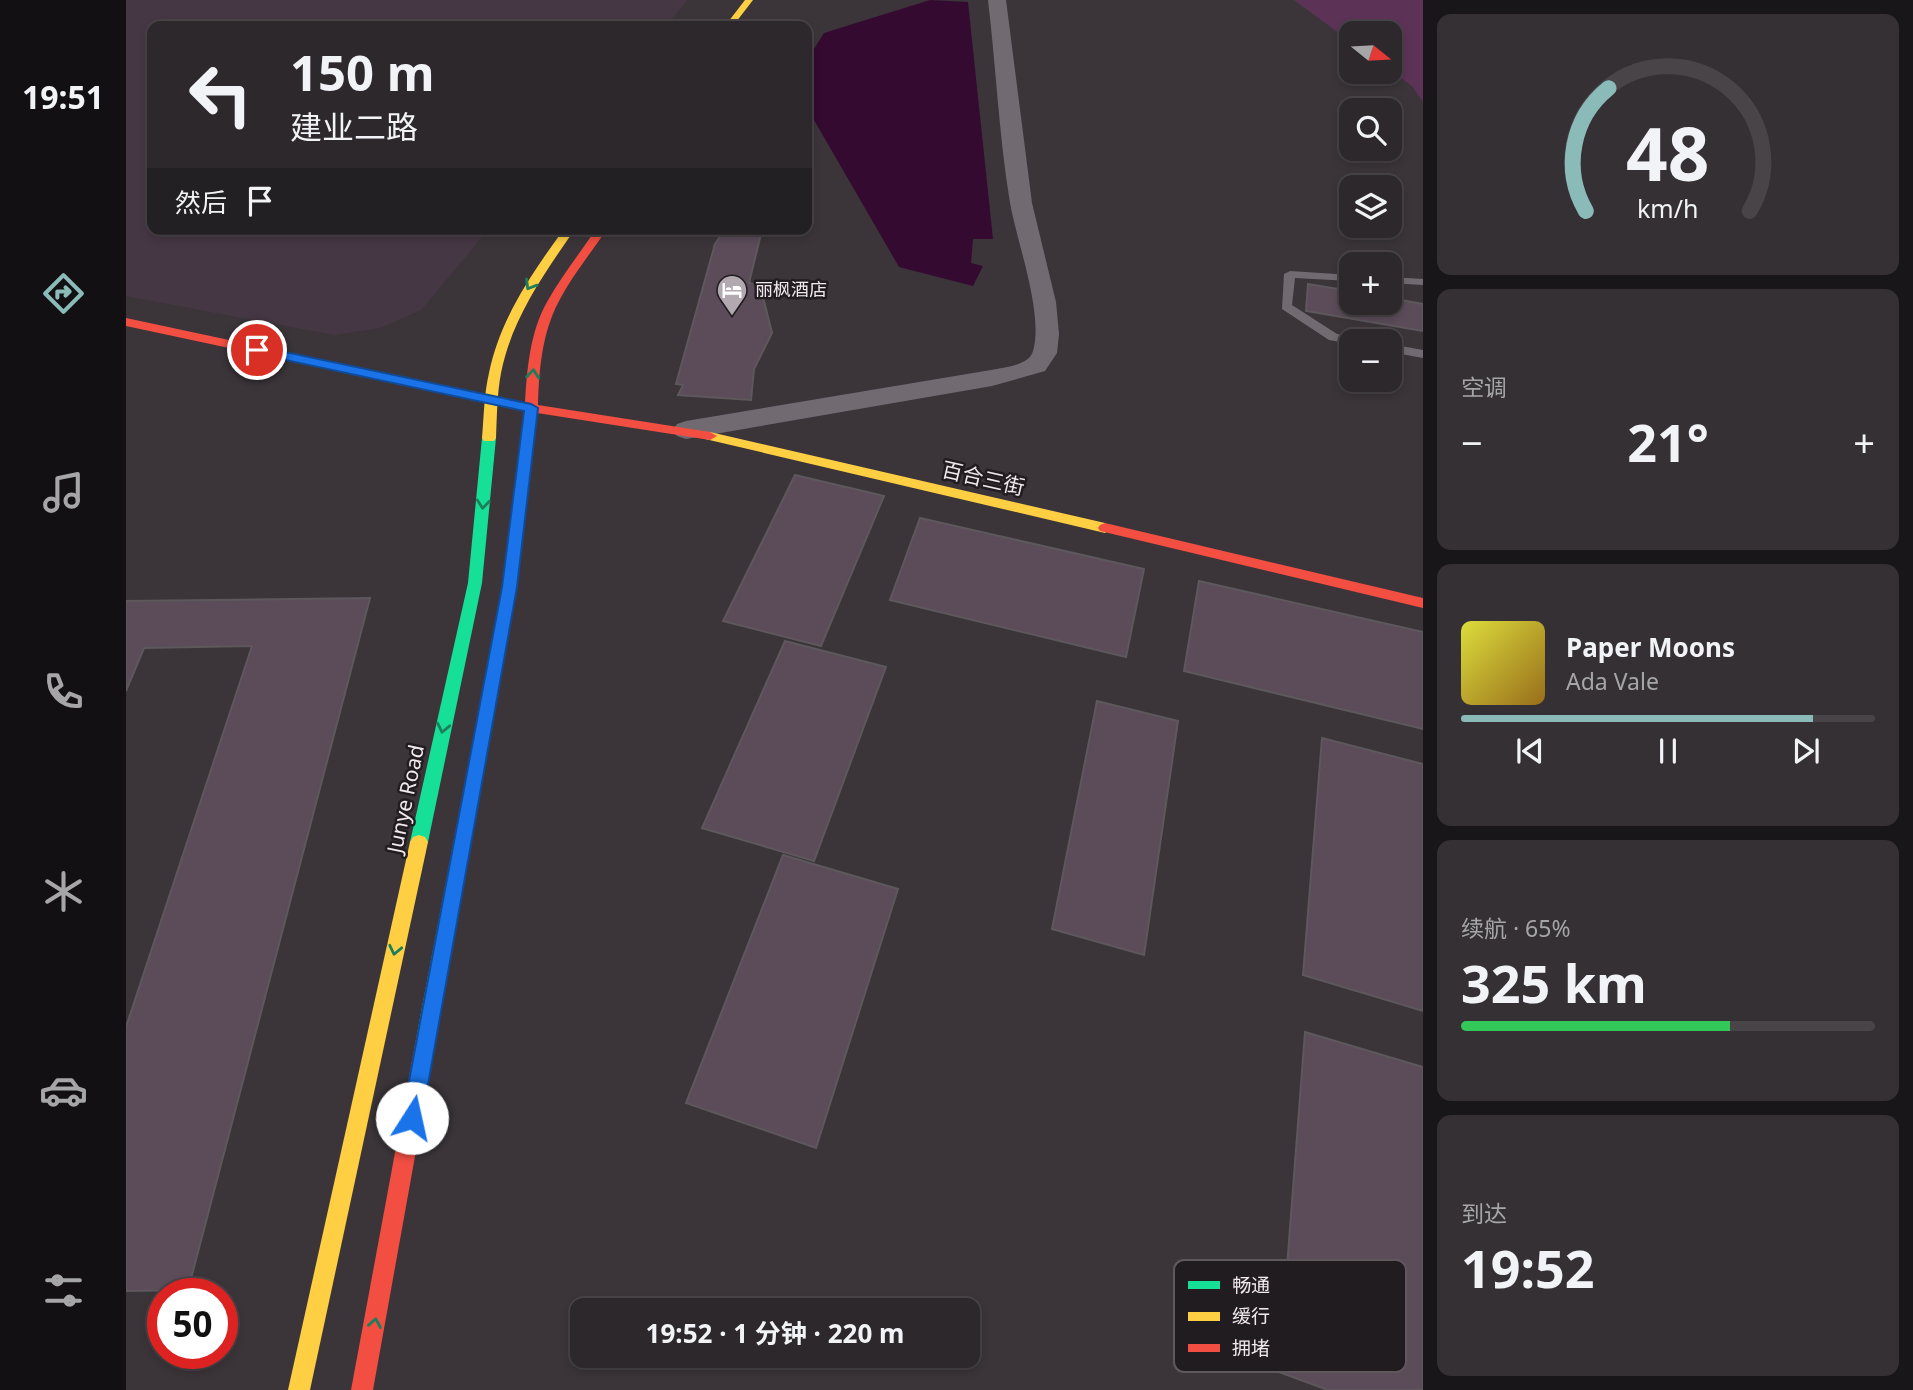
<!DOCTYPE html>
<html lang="zh">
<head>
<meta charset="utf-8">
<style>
	:root { --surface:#2c282c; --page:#343034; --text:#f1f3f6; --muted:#a6a6a9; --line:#484448; --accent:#8bbbb9 }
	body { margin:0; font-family:"Noto Sans","Noto Sans SC",sans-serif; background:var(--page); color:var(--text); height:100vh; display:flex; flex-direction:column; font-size:26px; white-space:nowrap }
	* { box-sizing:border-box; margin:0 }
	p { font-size:23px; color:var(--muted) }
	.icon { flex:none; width:38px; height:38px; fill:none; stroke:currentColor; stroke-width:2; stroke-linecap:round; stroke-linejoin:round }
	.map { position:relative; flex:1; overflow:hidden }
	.side { display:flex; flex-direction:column; gap:14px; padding:14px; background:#181618; width:490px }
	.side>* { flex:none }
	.banner { position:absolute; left:21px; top:21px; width:665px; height:214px; border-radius:14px; box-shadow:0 4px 10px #0003,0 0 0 2px var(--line); background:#2c282c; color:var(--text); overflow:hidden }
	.needle { width:46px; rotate:108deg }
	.tools { position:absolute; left:1213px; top:21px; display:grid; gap:14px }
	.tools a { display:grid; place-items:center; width:63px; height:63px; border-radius:14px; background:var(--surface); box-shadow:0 4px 10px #0003,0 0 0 2px var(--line); font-size:35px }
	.speed { position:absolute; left:21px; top:1278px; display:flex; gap:14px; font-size:35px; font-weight:700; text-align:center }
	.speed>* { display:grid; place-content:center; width:91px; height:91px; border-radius:50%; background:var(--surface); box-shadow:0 4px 10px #0003,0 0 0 2px var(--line); line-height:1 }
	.speed .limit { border:10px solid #d22; background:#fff; color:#111 }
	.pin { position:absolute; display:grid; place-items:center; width:60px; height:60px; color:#fff; margin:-30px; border:4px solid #fff; border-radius:50%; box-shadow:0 2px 7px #0007 }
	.me { position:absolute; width:77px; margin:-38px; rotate:10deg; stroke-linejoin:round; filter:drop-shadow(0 0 5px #0008) }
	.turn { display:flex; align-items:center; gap:24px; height:147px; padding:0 28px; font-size:32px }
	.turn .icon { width:91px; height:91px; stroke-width:2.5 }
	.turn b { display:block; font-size:49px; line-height:60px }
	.then { display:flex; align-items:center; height:66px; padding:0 28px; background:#0003; gap:14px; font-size:26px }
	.big { font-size:52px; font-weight:700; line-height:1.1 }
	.side .widget { flex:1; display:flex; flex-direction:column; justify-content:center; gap:10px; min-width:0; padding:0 24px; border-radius:14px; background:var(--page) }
	.side .dial { align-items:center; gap:0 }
	.dial svg { height:182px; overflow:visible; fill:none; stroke:var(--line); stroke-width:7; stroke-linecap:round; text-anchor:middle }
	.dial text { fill:var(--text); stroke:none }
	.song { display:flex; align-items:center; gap:21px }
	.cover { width:84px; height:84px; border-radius:10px; background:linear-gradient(135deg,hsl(60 70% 55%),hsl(40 70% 35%)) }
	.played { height:7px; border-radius:4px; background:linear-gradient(90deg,var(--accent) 85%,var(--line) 85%) }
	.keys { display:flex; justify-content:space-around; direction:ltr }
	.heat { display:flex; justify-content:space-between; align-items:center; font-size:38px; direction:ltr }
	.charge { height:10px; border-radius:5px; background:linear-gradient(90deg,#34c759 65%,var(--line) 0) }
	.trip { position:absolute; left:444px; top:1298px; width:410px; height:70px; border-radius:14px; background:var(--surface); box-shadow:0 4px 10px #0003,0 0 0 2px var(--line); font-weight:700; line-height:70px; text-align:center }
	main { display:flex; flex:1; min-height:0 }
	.tabs { display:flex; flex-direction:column; width:126px; justify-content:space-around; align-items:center; background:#121012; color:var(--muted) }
	.tabs .icon { width:49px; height:49px }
	.tabs .on { color:var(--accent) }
	.tabs b { font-size:32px; color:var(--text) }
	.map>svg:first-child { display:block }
	.built { fill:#463744 }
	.green { fill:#5d3257 }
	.water { fill:#350a31 }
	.building { fill:#5c4c5a; stroke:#5d585c; stroke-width:2 }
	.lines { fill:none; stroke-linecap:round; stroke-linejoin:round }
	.lane { fill:#726a71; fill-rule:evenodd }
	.street { fill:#726a71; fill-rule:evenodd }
	.fast { fill:#16e098; fill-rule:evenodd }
	.slow { fill:#ffcf43; fill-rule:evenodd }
	.jam { fill:#f24e42; fill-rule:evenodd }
	.oneway { stroke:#1c7e5c }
	.route { fill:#1a73e8; stroke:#114b97; stroke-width:2 }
	.labels { text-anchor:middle; stroke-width:5; stroke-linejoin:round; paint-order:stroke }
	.far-poi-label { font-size:18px; fill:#f0e8ee; stroke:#211c20; text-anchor:start }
	.street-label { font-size:21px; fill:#f0e8ee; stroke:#211c20 }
	.key { fill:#211c20; stroke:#5f595e; stroke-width:2 }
	.key-label { font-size:19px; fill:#f0e8ee }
</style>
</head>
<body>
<main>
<nav class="tabs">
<b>19:51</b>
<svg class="icon on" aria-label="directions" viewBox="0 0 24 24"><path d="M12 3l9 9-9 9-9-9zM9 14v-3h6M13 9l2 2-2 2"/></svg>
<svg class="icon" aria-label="music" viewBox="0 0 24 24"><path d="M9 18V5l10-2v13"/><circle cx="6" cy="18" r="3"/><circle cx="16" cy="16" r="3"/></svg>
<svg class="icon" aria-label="phone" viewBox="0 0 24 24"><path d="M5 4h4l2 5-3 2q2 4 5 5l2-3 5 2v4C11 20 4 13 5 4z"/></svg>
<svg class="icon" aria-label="climate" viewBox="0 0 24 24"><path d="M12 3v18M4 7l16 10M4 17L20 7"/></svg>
<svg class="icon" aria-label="car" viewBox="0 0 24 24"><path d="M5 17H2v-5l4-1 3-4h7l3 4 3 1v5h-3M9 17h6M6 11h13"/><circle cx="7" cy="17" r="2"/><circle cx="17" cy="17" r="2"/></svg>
<svg class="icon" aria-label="filters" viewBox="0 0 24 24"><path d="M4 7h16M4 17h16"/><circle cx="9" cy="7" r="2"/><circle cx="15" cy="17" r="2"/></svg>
</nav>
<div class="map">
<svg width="1297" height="1390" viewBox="0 0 1297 1390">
	<rect width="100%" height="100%" fill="#3b353a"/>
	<!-- built -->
	<polygon class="built" points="0,0 562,0 539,26 26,26 26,229 363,229 295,310 254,328 208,335 0,296"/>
	<!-- green -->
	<polygon class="green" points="1168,0 1297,0 1297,102 1286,86 1264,70 1264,33 1225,33 1225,42"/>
	<!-- water -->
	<polygon class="water" points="804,0 842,2 867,239 847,239 845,263 857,266 847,286 773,267 681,108 681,60 698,33"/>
	<!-- building -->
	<g class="building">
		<polygon points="606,229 641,229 635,234 623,283 634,285 646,333 628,369 625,400 552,395 557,385 550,384 589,244 598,231"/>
		<polygon points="1182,284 1225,291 1225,303 1264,303 1264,298 1297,304 1297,331 1180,311"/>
		<polygon points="669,475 758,496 695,646 597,621"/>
		<polygon points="794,518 1018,569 1000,657 764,600"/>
		<polygon points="1073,581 1297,632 1297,729 1058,671"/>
		<polygon points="244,598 62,1290 0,1291 0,1027 126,646 18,648 0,691 0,601"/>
		<polygon points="659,641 760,667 688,861 576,828"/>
		<polygon points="971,701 1052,721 1018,955 926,929"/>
		<polygon points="1196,738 1297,764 1297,1011 1177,975"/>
		<polygon points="657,855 772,889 690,1148 560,1103"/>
		<polygon points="1179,1032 1297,1067 1297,1390 1202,1390 1153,1372"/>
	</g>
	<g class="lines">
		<!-- lane -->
		<g class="lane">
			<polygon points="1164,271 1225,275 1225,281 1169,278 1166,305 1211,334 1233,338 1235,341 1225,341 1225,344 1203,340 1156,309 1158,274"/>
			<polygon points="1264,277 1297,279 1297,285 1264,283"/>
			<polygon points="1264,344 1297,350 1297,358 1264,352"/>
		</g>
		<!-- street -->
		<path class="street" d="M862,0H880L906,203L930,302L933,334L931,353L919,371L866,386L560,439L551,436L547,430L551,424L560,421L865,370C878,367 903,366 907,351C918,315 891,242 884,203C873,136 870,67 862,0Z"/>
		<!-- fast -->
		<g class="fast">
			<polygon points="363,434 370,438 356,583 302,842 299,847 293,849 287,847 284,842 342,583 356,438"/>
			<polygon points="350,759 356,761 358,766 311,1034 308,1041 301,1043 294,1041 291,1034 342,766 344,761"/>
		</g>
		<!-- slow -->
		<g class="slow">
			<polygon points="619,0 627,0 607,26 599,26"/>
			<path d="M438,229H449C418,274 386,318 375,373C371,394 371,416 370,438L368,441H358L356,438C358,416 358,394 363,373C374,319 406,273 438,229Z"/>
			<polygon points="584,432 979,523 986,528 979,533 579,439 577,436"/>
			<polygon points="293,835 299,837 302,842 184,1390 162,1390 284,842 287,837"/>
		</g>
		<!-- jam -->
		<g class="jam">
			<path d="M470,229H481C465,253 445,277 432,303C416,334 413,370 412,405L584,432L591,436L584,440L411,413L390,587L358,766L356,771L350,773L344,771L342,766L376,587L398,411L0,326V318L399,403C401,369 404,332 421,302C435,277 454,253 470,229Z"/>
			<polygon points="979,523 1297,598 1297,608 974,531 972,528 974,525"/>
			<polygon points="301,1025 308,1027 311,1034 247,1390 225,1390 291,1034 294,1027"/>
		</g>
	</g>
	<!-- one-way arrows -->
	<defs><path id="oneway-chevron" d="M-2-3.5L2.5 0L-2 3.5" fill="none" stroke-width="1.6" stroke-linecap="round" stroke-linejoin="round" transform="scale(1.75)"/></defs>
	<g class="oneway">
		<use href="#oneway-chevron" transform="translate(404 285) rotate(121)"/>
		<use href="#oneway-chevron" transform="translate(407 374) rotate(-85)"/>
		<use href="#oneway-chevron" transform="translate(357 504) rotate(96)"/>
		<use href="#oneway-chevron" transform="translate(317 728) rotate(102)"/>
		<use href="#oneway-chevron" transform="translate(269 950) rotate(102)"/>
		<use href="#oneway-chevron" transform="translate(249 1323) rotate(-80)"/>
	</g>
	<!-- route -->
	<polygon class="route" points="131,346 405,404 412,408 391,587 296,1118 293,1125 286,1128 279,1125 276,1118 376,587 398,411 127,353 127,347"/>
	<!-- icons -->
	<defs>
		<g id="hotel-pin" transform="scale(1.575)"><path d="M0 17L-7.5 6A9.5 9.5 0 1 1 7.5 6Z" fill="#b1a9af" stroke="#211c20"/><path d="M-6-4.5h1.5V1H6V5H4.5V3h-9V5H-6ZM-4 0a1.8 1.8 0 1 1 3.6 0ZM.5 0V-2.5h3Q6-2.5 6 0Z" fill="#fff"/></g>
	</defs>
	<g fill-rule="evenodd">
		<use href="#hotel-pin" x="606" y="290"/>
	</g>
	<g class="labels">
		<!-- far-poi labels -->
		<g class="far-poi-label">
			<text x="629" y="296">丽枫酒店</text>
		</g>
		<!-- street labels -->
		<g class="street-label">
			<text transform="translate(857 479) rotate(13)" y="7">百合三街</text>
			<text transform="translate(280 799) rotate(-78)" y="7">Junye Road</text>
		</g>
	</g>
	<!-- legend -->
	<rect x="1048" y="1260" width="232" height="112" rx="10" class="key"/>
	<rect x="1062" y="1281" width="32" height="8" fill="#16e098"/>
	<rect x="1062" y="1312" width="32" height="9" fill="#ffcf43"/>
	<rect x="1062" y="1344" width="32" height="8" fill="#f24e42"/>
	<g class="key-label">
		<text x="1106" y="1292">畅通</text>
		<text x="1106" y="1323">缓行</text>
		<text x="1106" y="1355">拥堵</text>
	</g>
</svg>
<div class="tools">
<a><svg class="needle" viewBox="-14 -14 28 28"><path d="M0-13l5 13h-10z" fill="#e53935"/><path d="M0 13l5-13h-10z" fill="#a6a6a9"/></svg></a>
<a><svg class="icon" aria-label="search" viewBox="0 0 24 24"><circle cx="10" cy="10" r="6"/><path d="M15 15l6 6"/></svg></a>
<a><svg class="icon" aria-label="layers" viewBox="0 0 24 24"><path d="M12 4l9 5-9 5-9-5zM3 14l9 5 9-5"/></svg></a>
<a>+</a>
<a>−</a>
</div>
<div class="speed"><div class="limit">50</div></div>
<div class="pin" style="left:131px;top:350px;background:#d93025"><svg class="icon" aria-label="arrive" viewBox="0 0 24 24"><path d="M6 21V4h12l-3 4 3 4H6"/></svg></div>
<svg class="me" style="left:286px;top:1118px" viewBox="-20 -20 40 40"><circle r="19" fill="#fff"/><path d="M0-13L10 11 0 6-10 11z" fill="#1a73e8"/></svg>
<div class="trip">19:52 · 1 分钟 · 220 m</div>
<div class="banner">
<div class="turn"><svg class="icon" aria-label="left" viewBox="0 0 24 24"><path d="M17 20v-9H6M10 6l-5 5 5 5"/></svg><div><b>150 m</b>建业二路</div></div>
<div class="then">然后<svg class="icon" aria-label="arrive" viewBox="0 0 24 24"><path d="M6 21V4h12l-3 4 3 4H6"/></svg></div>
</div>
</div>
<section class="side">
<div class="widget dial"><svg viewBox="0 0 100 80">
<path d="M14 69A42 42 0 1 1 86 69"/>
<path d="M14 69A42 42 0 0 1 24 15" stroke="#8bbbb9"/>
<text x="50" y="56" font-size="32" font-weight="700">48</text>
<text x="50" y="72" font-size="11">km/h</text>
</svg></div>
<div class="widget"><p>空调</p>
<div class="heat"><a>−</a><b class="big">21°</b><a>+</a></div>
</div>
<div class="widget">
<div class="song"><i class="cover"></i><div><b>Paper Moons</b><p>Ada Vale</p></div></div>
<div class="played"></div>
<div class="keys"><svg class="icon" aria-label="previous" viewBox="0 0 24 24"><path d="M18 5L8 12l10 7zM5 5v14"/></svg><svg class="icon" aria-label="pause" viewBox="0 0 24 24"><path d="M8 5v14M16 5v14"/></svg><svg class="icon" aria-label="next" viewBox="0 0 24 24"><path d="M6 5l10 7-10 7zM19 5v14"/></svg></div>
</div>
<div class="widget"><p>续航 · 65%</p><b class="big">325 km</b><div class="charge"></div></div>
<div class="widget"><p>到达</p><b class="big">19:52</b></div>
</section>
</main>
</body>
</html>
